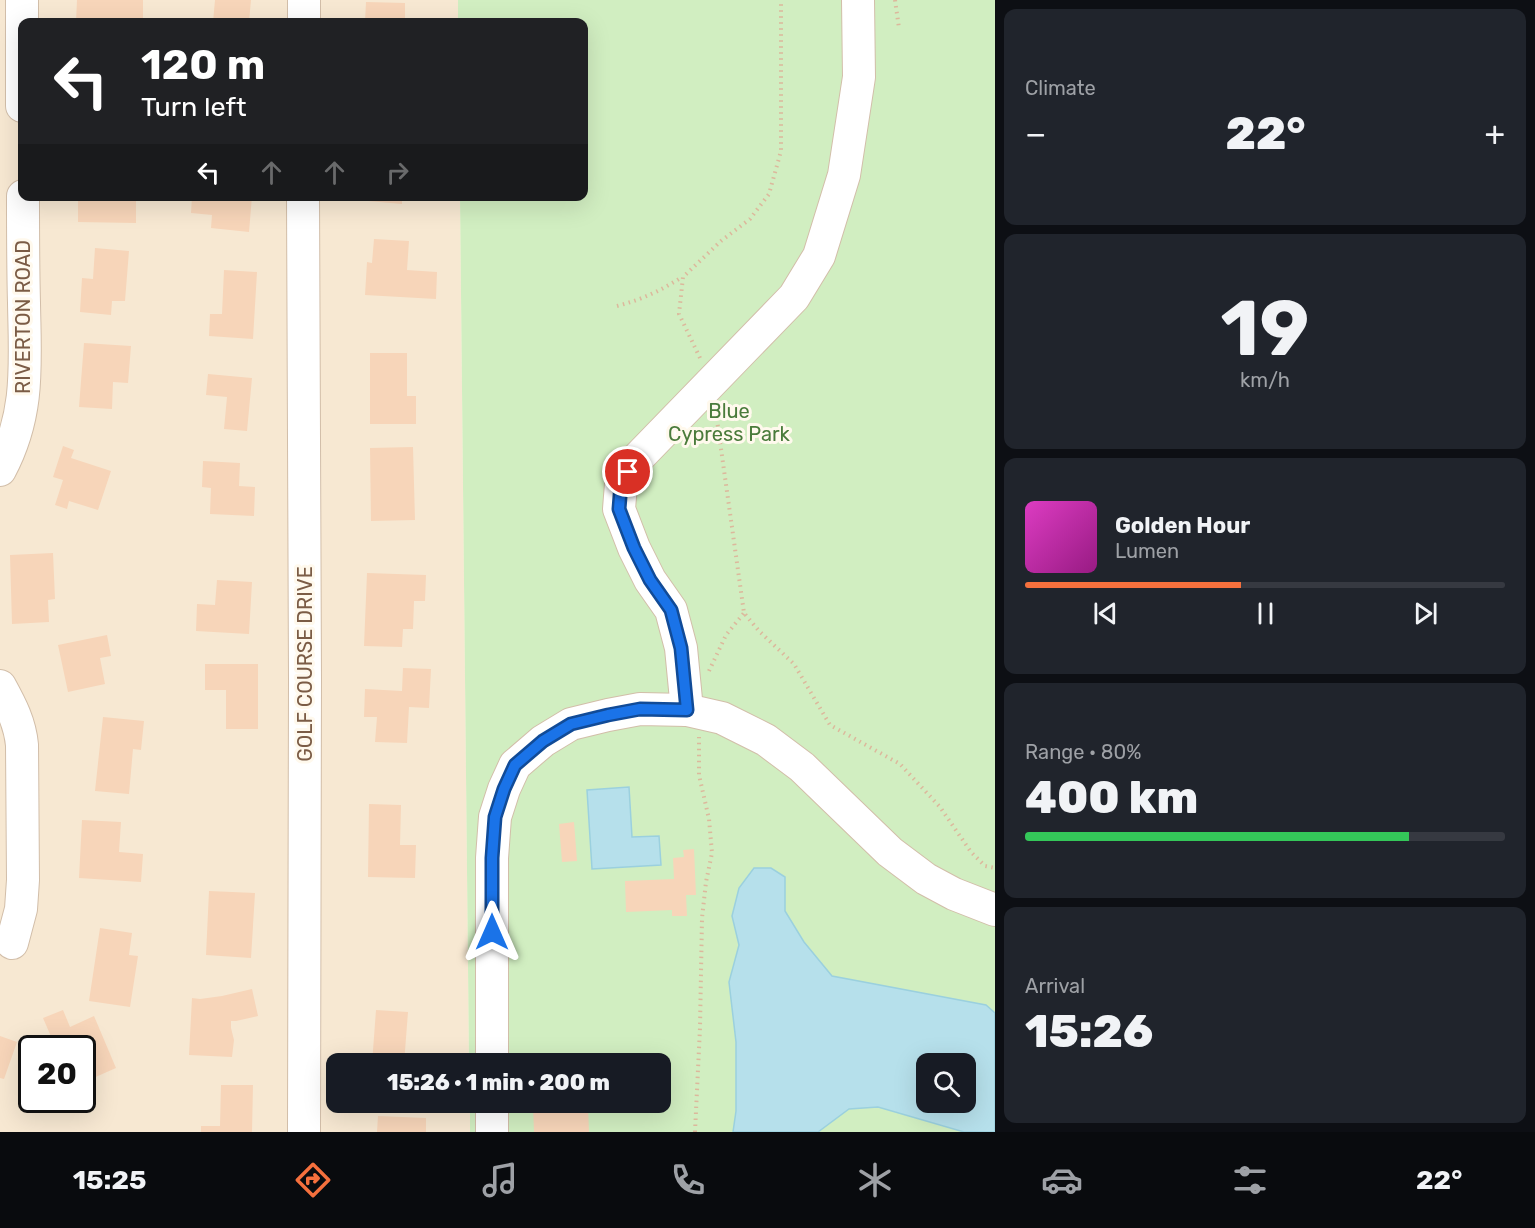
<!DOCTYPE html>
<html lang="en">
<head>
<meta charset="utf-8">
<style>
	:root { --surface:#171b24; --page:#20242c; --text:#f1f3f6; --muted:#9ea1a6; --line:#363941; --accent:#f5703d }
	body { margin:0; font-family:Rubik,sans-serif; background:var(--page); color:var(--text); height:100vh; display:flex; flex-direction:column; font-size:22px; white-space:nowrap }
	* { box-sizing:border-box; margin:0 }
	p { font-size:20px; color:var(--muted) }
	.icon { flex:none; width:33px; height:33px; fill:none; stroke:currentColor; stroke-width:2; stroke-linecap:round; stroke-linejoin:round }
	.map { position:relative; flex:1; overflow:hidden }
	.panel { display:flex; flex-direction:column; gap:9px; padding:9px; background:#0d0f14; width:540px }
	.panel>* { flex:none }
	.top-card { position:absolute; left:18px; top:18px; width:570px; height:183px; border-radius:12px; box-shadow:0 6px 24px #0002; background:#202124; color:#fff; overflow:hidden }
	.buttons { position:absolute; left:916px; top:1053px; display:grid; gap:12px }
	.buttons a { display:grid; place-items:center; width:60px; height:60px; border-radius:12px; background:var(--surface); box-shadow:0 6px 24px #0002; font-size:30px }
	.speed { position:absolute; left:18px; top:1035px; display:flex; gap:12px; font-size:30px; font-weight:700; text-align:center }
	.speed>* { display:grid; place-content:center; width:78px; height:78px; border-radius:50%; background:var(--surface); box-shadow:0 6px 24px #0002; line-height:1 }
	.speed .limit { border:3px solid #111; border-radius:9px; background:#fff; color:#111 }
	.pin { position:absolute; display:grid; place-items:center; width:51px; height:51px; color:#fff; margin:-26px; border:3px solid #fff; border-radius:50%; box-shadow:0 2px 6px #0007 }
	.me { position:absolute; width:66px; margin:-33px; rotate:0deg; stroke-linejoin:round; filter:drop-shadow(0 0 4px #0008) }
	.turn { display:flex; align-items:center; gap:21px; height:126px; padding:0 24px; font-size:27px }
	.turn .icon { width:78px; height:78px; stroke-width:2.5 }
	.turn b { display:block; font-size:42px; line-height:51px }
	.lanes { display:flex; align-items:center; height:57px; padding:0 24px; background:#0003; justify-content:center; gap:30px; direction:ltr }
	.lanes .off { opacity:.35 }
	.big { font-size:45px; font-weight:800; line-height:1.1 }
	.panel .card { flex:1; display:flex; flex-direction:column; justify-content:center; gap:9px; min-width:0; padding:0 21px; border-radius:12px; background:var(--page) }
	.panel .dial { align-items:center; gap:0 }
	.dial b { font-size:78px; line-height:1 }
	.song { display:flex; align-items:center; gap:18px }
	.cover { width:72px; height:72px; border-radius:9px; background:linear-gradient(135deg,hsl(310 70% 55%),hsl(310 70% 35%)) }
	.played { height:6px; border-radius:3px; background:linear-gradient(90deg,var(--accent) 45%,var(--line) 45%) }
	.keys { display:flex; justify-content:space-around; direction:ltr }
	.heat { display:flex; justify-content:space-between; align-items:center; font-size:33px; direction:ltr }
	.charge { height:9px; border-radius:4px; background:linear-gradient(90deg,#34c759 80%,var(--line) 0) }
	.trip { position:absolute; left:326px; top:1053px; width:345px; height:60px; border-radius:12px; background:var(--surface); box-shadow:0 6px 24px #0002; font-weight:800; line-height:60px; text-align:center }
	.dock { display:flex; height:96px; justify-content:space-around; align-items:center; background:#090b0e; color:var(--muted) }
	.dock .icon { width:42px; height:42px }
	.dock .current { color:var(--accent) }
	.dock b { font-size:27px; color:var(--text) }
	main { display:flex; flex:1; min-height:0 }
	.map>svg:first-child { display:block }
	.residential { fill:#f7e8d2; fill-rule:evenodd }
	.green { fill:#d1eec1; fill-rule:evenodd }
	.water { fill:#b6e0eb; stroke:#9bd0de; stroke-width:1.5; fill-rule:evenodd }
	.building { fill:#f7d5b9 }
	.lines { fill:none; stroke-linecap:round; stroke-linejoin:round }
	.minor-casing { stroke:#d2bea9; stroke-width:34 }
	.path { stroke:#dcb89c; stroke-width:4; stroke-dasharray:1.5 4.5; stroke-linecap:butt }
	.minor { stroke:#fff; stroke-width:32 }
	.route-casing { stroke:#114b97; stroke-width:15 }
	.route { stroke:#1a73e8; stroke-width:10 }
	.labels { text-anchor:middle; stroke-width:6; stroke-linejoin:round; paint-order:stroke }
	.street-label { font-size:20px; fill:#7b5c46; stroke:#fff9ed }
	.park-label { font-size:20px; fill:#4a7b3b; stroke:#fff9ed }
</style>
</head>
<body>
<main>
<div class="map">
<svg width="995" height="1132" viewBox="0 0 995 1132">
	<rect width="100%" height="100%" fill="#fff6e4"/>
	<!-- residential -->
	<path class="residential" d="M0,0H458V22H22V196L460,197L469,1063L336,1064V1102L470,1103V1132H0ZM32,1048H82V1100H32Z"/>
	<!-- green -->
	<path class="green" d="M458,0H995V1132H470V1103L660,1102V1064L469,1063L460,197L584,196V22H458ZM927,1064H966V1102H927Z"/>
	<!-- water -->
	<g class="water">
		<polygon points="629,787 632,837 659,836 661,865 592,869 587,790"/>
		<path d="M754,868H771L785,877V911L804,942L832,976L986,1005L995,1013V1132H964L878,1107L849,1109L818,1132H733L736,1111V1042L729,982L739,945L732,916L739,888ZM927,1064H966V1102H927Z"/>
	</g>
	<!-- building -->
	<g class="building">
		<polygon points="77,0 143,0 143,18 140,18 140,22 76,22"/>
		<polygon points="215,0 251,0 249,22 213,22"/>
		<polygon points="366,2 405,3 405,22 365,22"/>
		<polygon points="78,196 113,196 113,199 136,199 136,223 78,222"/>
		<polygon points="192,196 252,196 249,232 211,228 212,215 191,213"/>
		<polygon points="368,196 402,196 402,204 368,201"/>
		<polygon points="374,239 409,241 407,270 437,272 436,299 365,295 367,262 372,263"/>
		<polygon points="95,248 129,251 125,301 112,301 111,315 80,312 82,278 93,279"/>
		<polygon points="224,270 257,272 253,339 209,336 210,314 222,314"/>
		<polygon points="84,343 131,346 128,383 113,382 112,409 79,407"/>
		<polygon points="370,353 407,353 407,396 416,396 416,424 370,424"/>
		<polygon points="208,374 252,378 247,431 224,429 227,397 206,395"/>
		<polygon points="63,446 74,450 71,458 111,471 98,510 69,501 67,509 55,505 63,480 53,477"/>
		<polygon points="413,447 415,520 371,521 370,448"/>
		<polygon points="203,461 240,463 239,486 255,487 254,516 210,514 211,488 202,487"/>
		<polygon points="53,553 55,599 48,600 49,622 12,624 10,555"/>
		<polygon points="367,573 426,575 425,601 414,601 413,629 403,629 402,647 364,646"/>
		<polygon points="217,580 252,582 249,634 196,631 197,604 215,605"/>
		<polygon points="107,635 111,656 100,658 105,684 68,692 58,645"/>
		<polygon points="205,664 258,664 258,729 226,729 226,690 205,690"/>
		<polygon points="403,668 431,669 429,708 409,707 407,743 375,742 377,717 364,717 365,689 402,691"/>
		<polygon points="103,717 144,721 141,750 133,749 129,794 95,791"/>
		<polygon points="369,804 401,805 400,845 416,845 415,878 368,877"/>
		<polygon points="82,820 121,822 119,852 143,854 141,882 79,878"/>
		<polygon points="574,822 577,861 562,862 559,824"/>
		<polygon points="694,849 696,895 686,895 687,916 672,916 672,910 626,912 625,881 674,879 673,858 684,857 683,850"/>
		<polygon points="209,891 255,893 251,958 206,955"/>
		<polygon points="100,928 132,933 129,955 138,956 130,1007 89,1001"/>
		<polygon points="252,989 258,1016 236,1021 231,1021 231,1028 234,1040 232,1057 189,1055 192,998 200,999 222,996"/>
		<polygon points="63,1010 70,1027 94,1016 116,1068 82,1083 82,1048 56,1048 43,1018"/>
		<polygon points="376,1010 408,1012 404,1064 372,1064"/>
		<polygon points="0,1036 17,1042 4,1079 0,1078"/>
		<polygon points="221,1085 253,1085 252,1132 201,1132 201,1126 220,1126"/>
		<polygon points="588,1105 589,1132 534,1132 533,1106"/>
		<polygon points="378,1116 426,1118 426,1132 377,1132"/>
	</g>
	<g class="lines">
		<!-- minor casing -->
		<g class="minor-casing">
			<g id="minor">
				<polyline points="22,0 22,106"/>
				<polyline points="304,22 304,0"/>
				<polyline points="303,196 305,679 304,1132"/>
				<path d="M0,470C30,414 25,364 24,303C23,267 23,232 23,196"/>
				<path d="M0,686C11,706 20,723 22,745L23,880L21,909L12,943"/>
				<polyline points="687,710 681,648 671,610 650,580 634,548 619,509 621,484 635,461 794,297 819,256 844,175 859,77 858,0"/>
				<polyline points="492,1064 492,858 495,817 504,789 515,765 543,741 571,724 608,715 640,709 687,710 722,718 766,740 802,767 890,852 926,879 954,894 995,910"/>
				<polyline points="492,1132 492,1102"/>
			</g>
		</g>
		<!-- path -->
		<g class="path">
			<polyline points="895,0 899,28"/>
			<path d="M617,306C641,300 662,290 682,277"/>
			<polyline points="700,358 679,314 683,277 721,241 750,219 769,194 781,151 781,0"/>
			<polyline points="716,413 744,613 759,631 794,664 830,725 900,764 940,807 971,852 985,866 995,868"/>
			<polyline points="709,671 726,635 744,613"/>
			<polyline points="695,1132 700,1028 702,918 706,882 712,853 709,819 699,775 699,737"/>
		</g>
		<!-- minor -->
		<use href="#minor" class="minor"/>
	</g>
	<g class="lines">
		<!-- route casing -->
		<g class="route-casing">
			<polyline id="route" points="492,932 492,858 495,817 504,789 515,765 543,741 571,724 608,715 640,709 687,710 681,648 671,610 650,580 634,548 619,509 621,484 628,472"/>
		</g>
		<!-- route -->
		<use href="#route" class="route"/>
	</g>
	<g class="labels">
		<!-- street labels -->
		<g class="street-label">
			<text transform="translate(23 317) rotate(-90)" y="7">RIVERTON ROAD</text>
			<text transform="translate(305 664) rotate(-90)" y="7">GOLF COURSE DRIVE</text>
		</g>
		<!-- park labels -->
		<g class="park-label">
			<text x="729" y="418">Blue<tspan x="729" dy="23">Cypress Park</tspan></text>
		</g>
	</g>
</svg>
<div class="buttons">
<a><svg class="icon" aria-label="search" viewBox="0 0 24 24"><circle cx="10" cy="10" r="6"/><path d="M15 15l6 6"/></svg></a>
</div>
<div class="speed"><div class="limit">20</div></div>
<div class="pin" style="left:628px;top:472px;background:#d93025"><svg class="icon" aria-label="arrive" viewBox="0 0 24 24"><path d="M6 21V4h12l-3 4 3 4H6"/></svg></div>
<svg class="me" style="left:492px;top:932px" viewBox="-20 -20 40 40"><path d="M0-17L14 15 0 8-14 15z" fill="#1a73e8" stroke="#fff" stroke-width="4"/></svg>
<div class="trip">15:26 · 1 min · 200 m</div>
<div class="top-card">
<div class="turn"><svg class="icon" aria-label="left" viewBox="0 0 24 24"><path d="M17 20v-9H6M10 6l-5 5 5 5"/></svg><div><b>120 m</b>Turn left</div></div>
<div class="lanes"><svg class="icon" aria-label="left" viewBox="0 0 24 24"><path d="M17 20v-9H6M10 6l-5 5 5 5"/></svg><svg class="icon off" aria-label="ahead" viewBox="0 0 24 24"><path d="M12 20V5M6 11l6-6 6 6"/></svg><svg class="icon off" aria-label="ahead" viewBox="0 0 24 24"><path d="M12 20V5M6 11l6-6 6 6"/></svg><svg class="icon off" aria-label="right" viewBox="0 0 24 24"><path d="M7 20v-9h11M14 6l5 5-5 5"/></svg></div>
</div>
</div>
<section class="panel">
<div class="card"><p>Climate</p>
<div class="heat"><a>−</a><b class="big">22°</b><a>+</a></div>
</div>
<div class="card dial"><b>19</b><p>km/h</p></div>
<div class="card">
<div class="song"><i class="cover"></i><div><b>Golden Hour</b><p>Lumen</p></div></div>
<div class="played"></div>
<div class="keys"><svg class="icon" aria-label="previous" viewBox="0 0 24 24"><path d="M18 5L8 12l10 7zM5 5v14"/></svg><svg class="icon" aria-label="pause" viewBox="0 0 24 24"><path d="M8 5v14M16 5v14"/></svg><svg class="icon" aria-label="next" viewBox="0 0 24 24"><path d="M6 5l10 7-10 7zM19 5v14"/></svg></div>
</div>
<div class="card"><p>Range · 80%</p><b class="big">400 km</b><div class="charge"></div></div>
<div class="card"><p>Arrival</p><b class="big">15:26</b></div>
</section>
</main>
<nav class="dock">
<b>15:25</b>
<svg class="icon current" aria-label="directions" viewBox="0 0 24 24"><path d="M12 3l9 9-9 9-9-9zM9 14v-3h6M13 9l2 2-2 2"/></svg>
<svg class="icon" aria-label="music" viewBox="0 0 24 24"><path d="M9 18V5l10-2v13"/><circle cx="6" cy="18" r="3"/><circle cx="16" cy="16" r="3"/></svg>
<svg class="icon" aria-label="phone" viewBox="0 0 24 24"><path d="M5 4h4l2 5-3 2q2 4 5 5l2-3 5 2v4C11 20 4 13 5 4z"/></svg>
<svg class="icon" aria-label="climate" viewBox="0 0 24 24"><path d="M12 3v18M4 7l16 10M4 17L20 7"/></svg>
<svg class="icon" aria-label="car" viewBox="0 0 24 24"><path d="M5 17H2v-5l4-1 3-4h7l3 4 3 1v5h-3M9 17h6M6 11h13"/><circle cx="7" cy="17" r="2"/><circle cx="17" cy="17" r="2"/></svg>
<svg class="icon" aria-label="filters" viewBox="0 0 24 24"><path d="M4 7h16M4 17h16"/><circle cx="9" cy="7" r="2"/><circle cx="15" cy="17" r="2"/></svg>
<b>22°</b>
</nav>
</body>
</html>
